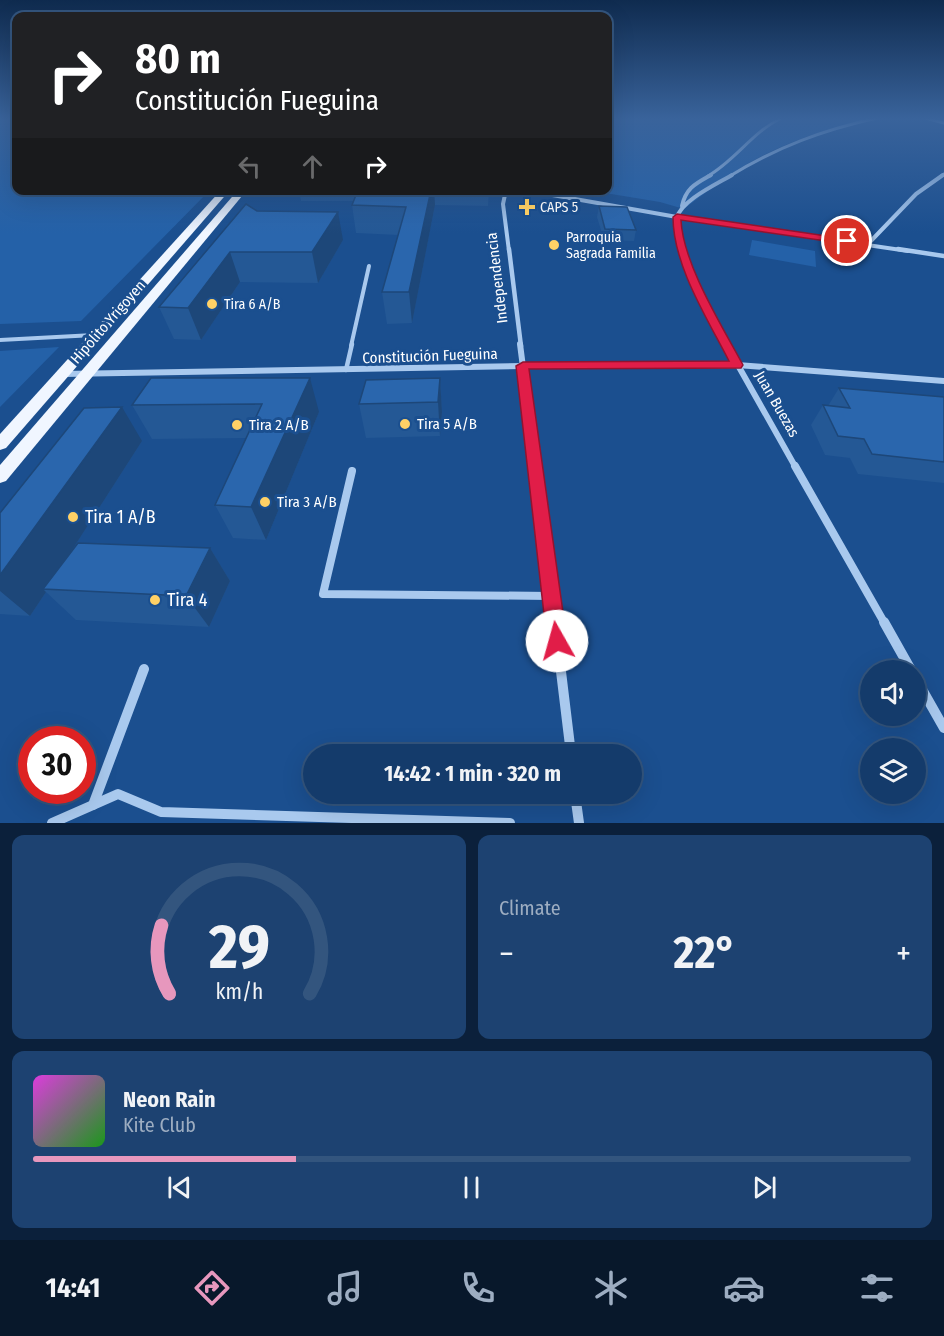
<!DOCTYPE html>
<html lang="en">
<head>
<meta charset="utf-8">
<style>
	:root { --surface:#143b6b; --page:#1d4271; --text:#f1f3f6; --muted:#9dadc1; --line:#33557e; --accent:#e797bd }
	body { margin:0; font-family:"Fira Sans Condensed",sans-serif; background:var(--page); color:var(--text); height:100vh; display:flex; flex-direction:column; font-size:22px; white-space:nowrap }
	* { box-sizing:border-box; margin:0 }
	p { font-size:20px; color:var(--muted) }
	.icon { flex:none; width:33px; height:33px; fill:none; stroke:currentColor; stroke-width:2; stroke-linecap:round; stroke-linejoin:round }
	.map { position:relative; height:823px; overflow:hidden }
	.panel { display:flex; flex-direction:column; gap:12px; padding:12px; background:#0b203b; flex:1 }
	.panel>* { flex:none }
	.banner { position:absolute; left:12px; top:12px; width:600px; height:183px; border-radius:12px; box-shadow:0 6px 24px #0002,0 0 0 2px var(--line); background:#202124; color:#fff; overflow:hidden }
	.controls { position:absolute; left:860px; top:660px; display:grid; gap:12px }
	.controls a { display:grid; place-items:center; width:66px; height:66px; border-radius:50%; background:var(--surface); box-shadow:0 6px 24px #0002,0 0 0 2px var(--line); font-size:30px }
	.speed { position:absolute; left:18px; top:726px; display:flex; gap:12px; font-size:30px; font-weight:700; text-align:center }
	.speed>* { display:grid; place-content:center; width:78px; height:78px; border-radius:50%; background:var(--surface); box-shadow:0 6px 24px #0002,0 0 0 2px var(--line); line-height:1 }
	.speed .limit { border:9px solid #d22; background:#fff; color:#111 }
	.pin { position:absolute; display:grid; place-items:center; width:51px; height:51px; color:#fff; margin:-26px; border:3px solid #fff; border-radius:50%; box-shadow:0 2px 6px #0007 }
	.me { position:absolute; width:66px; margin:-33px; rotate:353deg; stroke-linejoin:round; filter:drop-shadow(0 0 4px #0008) }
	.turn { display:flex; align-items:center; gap:21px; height:126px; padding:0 24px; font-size:27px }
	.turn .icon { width:78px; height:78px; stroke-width:2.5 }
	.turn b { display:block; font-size:42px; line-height:51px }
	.lanes { display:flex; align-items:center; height:57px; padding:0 24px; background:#0003; justify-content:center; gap:30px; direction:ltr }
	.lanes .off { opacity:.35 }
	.big { font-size:45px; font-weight:700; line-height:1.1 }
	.panel .tile { flex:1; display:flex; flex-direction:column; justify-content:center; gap:9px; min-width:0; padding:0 21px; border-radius:12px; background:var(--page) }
	.panel .dial { align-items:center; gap:0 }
	.dial svg { height:156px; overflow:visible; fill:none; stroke:var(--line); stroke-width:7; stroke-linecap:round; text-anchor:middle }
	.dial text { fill:var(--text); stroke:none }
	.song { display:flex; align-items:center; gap:18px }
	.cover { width:72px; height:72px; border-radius:9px; background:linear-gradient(135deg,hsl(300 70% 55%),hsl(120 70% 35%)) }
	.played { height:6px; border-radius:3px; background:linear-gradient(90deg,var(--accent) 30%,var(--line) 30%) }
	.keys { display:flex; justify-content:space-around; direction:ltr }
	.heat { display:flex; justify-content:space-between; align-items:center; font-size:33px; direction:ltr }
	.panel .tiles { flex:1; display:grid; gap:12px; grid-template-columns:1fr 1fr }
	.tile:last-child { grid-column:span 2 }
	.trip { position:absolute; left:303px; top:744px; width:339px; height:60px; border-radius:30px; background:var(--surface); box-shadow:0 6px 24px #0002,0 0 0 2px var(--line); font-weight:700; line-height:60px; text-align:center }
	.tabs { display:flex; height:96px; justify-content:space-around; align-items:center; background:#08182b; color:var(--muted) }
	.tabs .icon { width:42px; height:42px }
	.tabs .on { color:var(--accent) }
	.tabs b { font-size:27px; color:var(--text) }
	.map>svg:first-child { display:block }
	.green { fill:#2461a8 }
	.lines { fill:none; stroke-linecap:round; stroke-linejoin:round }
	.lane-far1 { stroke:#a9c9ee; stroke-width:4 }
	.lane { stroke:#a9c9ee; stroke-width:4.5 }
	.street-far5 { stroke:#a9c9ee; stroke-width:3 }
	.street-far4 { stroke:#a9c9ee; stroke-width:4 }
	.street-far3 { stroke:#a9c9ee; stroke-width:4.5 }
	.street-far2 { stroke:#a9c9ee; stroke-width:6 }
	.street-far1 { stroke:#a9c9ee; stroke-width:8 }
	.street { stroke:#a9c9ee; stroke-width:10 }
	.primary { fill:#f0f6ff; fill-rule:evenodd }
	.wall { fill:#245895 }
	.shaded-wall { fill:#1d4779 }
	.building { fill:#2a66ad; stroke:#1d4779; stroke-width:1.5 }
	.route { fill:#e11d48; stroke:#92132f; stroke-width:1.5 }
	.poi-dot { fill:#ffd166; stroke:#1b4f8f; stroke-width:2 }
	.labels { text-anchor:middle; stroke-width:6; stroke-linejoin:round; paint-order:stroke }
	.far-poi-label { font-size:14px; fill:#fff; stroke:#1b4f8f; text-anchor:start }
	.street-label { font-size:15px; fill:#fff; stroke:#1b4f8f }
	.poi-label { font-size:15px; fill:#fff; stroke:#1b4f8f; text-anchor:start }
	.near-poi-label { font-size:18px; fill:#fff; stroke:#1b4f8f; text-anchor:start }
</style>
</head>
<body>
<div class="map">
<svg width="944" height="823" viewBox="0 0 944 823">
	<rect width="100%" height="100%" fill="#1b4f8f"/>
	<!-- green -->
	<g class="green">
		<polygon points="0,118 16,118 16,190 209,191 81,321 0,324"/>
		<path d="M608,118H876C826,128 776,144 733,173C716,184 700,197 684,209L660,202L593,191L608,190V131L610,130L608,127Z"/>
		<polygon points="752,240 815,251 816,267 749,255"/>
		<polygon points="59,347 0,407 0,351"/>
	</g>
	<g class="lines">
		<!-- lane-far1 -->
		<g class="lane-far1">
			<polyline points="0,340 94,335"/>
			<polyline points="351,346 369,266"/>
		</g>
		<!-- lane -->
		<polyline class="lane" points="346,370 352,344"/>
		<!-- street-far5 -->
		<g class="street-far5">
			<polyline points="925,118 944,123"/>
			<path d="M708,176C736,160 753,131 782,118"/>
			<path d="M730,176C777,147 823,130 877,118"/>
			<polyline points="941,176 944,174"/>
		</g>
		<!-- street-far4 -->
		<g class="street-far4">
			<polyline points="506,190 503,204 509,251"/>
			<polyline points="524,190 677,217 908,251"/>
			<path d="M682,206C686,188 695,184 711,175"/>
			<polyline points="868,244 916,194 943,175"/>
			<path d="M684,251C680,240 675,229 677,218C680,201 717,184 732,175"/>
		</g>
		<!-- street-far3 -->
		<g class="street-far3">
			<polyline points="509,249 521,346"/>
			<polyline points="683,249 695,284 727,346"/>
			<polyline points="898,249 944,256"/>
		</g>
		<!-- street-far2 -->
		<g class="street-far2">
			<polyline points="520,344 536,468"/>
			<polyline points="726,344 796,468"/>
			<polyline points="63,374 523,366 737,365 944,381"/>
		</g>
		<!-- street-far1 -->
		<g class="street-far1">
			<polyline points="535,466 555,624"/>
			<polyline points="795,466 885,624"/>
			<polyline points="352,471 323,594 551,596"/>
		</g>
		<!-- street -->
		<g class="street">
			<polyline points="555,622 571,754"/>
			<polyline points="884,622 911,670"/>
			<polyline points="915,677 944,728"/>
			<polyline points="575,794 579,823"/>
			<polyline points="93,805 144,669"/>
			<polyline points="52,823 118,794 161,812 510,823"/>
		</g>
		<!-- primary -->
		<g class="primary">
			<polygon points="221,190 230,190 6,448 0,450 0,434"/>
			<polygon points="238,190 247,190 6,481 0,483 0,465"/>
		</g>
	</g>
	<!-- wall -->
	<g class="wall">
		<polygon points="299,190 489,190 488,206 435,205 412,323 387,324 382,292 398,235 356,233 352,205 354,201 301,201"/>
		<polygon points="599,206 636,230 634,241 604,240 597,217"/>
		<polygon points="257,211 343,240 318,283 240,282 201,340 174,339 159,307"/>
		<polygon points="151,378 319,412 266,540 233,538 215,505 246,438 152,439 132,405"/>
		<polygon points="440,378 442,412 440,436 366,438 359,404"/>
		<polygon points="839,388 944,397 944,483 858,474 850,458 825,455 811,425 823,405 828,406"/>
		<polygon points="142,441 70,553 210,548 230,581 209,627 76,620 46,592 30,616 0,614 0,513"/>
	</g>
	<!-- shaded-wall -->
	<g class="shaded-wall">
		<polygon points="431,190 434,190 435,205 412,323 409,292"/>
		<polygon points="338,212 343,240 318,283 312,252"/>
		<polygon points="230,252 240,282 201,340 188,308"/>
		<polygon points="310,378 319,412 266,540 251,507"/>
		<polygon points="440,378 442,412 440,436 438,402"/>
		<polygon points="122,407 142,441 47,589 43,589 46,592 30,616 0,591 0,575"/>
		<polygon points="210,548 230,581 209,627 186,596"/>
	</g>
	<!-- building -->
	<g class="building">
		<polygon points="358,190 431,190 409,292 382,292 406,207 352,205"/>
		<polygon points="246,204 257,211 338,212 312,252 230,252 188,308 159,307"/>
		<polygon points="599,206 627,207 636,230 605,229"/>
		<polygon points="151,378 310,378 251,507 215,505 262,404 132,405"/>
		<polygon points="440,378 438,402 359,404 366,380"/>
		<polygon points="839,388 944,397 944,462 872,454 864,439 838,436 823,405 850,408"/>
		<polygon points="122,407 0,575 0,513 84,408"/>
		<polygon points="78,543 210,548 186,596 43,589"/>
	</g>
	<!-- sky -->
	<linearGradient id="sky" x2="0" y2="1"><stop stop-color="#0f2b4f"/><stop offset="0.51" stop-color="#39639b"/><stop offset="1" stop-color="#39639b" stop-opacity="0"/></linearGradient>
	<rect width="944" height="233" fill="url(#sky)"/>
	<!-- route -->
	<path class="route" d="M677,214L847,239L852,241L847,244L681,220C683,264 722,326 743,365L741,368L529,369L567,641L564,648L557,651L550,648L547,641L516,366L523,362L729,361C707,318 673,265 673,217Z"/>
	<!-- markers -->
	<g class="poi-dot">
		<path d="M524 198h6v6h6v6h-6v6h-6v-6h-6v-6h6z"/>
		<circle cx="554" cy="245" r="6"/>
		<circle cx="212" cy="304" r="6"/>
		<circle cx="405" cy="424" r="6"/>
		<circle cx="237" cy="425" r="6"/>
		<circle cx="265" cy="502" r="6"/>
		<circle cx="73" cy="517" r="6"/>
		<circle cx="155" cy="600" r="6"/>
	</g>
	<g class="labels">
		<!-- far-poi labels -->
		<g class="far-poi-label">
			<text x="540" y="212">CAPS 5</text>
			<text x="566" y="242">Parroquia<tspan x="566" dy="16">Sagrada Familia</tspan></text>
			<text x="224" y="309">Tira 6 A/B</text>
		</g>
		<!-- street labels -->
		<g class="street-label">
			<text transform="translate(497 278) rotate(-97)" y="5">Independencia</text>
			<text transform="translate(108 322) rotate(-49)" y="5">Hipólito Yrigoyen</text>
			<text transform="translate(430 356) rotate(-2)" y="5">Constitución Fueguina</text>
			<text transform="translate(777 404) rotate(60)" y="5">Juan Buezas</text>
		</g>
		<!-- poi labels -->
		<g class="poi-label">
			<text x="417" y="429">Tira 5 A/B</text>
			<text x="249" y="430">Tira 2 A/B</text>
			<text x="277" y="507">Tira 3 A/B</text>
		</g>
		<!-- near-poi labels -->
		<g class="near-poi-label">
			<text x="85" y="523">Tira 1 A/B</text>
			<text x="167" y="606">Tira 4</text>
		</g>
	</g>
</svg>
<div class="controls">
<a><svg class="icon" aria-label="sound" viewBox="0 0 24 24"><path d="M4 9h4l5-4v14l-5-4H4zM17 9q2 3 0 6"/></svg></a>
<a><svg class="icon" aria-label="layers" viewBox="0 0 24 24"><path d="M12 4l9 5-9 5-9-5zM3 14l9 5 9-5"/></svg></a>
</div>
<div class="speed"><div class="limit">30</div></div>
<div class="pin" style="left:847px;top:241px;background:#d93025"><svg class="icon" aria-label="arrive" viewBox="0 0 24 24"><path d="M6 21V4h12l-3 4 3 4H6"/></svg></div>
<svg class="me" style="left:557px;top:641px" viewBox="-20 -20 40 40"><circle r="19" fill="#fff"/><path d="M0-13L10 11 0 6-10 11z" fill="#e11d48"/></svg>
<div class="trip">14:42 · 1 min · 320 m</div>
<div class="banner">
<div class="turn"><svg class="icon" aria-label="right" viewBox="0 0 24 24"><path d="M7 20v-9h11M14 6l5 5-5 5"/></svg><div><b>80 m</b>Constitución Fueguina</div></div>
<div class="lanes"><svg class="icon off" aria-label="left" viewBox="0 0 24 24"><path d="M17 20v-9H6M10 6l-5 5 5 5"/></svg><svg class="icon off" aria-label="ahead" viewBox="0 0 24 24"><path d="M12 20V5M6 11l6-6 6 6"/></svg><svg class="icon" aria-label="right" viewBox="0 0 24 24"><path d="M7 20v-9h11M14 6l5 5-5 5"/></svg></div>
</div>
</div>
<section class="panel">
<div class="tiles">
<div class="tile dial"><svg viewBox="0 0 100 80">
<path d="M14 69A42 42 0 1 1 86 69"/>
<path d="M14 69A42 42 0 0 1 10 34" stroke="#e797bd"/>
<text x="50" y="56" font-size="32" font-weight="700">29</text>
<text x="50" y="72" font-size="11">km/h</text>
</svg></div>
<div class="tile"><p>Climate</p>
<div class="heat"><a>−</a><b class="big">22°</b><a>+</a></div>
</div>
<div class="tile">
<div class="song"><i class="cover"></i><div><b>Neon Rain</b><p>Kite Club</p></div></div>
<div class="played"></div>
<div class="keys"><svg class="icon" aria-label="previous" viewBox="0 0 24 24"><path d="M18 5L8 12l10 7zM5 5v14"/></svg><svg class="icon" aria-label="pause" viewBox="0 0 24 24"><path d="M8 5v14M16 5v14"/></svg><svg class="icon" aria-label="next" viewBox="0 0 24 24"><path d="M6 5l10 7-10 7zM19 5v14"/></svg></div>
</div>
</div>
</section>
<nav class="tabs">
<b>14:41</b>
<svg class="icon on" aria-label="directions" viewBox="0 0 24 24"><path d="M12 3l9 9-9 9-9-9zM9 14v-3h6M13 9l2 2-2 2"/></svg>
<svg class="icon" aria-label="music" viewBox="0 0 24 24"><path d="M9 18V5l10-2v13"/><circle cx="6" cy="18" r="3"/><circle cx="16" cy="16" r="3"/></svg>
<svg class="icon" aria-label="phone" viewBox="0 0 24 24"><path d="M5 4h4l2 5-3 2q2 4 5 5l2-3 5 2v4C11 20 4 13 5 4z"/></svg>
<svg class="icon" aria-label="climate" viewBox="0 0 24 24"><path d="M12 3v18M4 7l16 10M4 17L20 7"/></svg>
<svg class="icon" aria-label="car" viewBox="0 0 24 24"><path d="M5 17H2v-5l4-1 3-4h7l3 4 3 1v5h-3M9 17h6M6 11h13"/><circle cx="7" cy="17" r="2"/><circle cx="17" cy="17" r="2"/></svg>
<svg class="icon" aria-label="filters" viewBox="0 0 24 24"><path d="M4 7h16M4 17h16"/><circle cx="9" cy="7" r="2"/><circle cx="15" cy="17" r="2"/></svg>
</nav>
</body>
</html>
